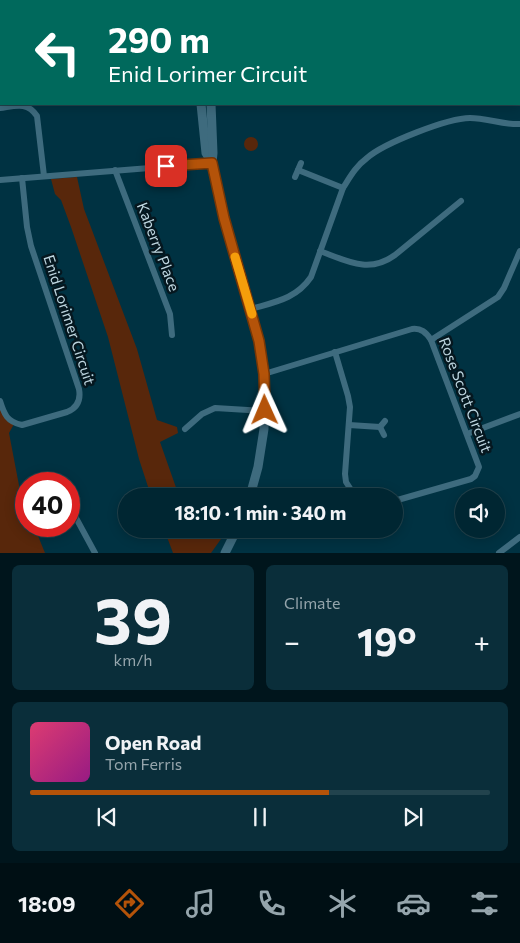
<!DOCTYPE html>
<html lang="en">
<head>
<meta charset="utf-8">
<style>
	:root { --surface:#002632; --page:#0a2e3a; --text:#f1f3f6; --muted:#95a5ac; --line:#22434d; --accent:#b45309 }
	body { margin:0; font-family:Commissioner,sans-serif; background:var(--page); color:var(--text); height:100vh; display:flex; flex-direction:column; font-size:19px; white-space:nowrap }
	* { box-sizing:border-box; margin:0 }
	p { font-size:16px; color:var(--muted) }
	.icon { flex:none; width:28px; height:28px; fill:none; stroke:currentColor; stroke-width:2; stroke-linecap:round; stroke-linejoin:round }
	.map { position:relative; height:553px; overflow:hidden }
	.sheet { display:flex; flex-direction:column; gap:12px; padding:12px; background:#00151c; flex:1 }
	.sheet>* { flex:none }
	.hud { position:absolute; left:0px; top:0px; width:520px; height:105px; box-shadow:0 2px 12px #0003,0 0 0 1px var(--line); background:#00695c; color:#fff; overflow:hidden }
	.controls { position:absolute; left:455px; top:488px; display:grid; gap:10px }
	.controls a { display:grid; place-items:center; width:50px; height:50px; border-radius:50%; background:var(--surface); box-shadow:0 2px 12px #0003,0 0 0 1px var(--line); font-size:25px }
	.speed { position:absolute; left:15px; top:472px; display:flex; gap:10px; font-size:25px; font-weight:700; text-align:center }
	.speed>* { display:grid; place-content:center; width:65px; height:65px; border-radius:50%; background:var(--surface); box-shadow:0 2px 12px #0003,0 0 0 1px var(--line); line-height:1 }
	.speed .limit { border:8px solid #d22; background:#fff; color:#111 }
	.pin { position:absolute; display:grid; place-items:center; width:42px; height:42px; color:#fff; margin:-21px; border-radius:10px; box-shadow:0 2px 8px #0006 }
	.me { position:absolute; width:55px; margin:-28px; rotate:359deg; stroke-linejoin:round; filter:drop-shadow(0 0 4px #0008) }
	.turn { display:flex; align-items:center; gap:18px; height:105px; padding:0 25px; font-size:22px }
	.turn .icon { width:65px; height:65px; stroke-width:2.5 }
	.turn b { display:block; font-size:35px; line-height:42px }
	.big { font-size:38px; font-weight:700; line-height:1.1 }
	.sheet .widget { flex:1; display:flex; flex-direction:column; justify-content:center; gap:8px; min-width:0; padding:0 18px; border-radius:8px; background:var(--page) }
	.sheet .dial { align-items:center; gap:0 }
	.dial b { font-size:65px; line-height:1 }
	.song { display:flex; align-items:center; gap:15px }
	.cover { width:60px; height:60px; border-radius:8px; background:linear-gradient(135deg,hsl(340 70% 55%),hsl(310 70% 35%)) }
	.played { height:5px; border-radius:2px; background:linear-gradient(90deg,var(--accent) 65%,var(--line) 65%) }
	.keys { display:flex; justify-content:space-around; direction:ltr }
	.heat { display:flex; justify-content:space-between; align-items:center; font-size:28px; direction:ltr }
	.sheet .tiles { flex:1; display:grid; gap:12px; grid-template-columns:1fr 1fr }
	.widget:last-child { grid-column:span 2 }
	.trip { position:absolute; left:118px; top:488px; width:285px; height:50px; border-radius:25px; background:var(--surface); box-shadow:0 2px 12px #0003,0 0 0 1px var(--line); font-weight:700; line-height:50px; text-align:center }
	.tab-bar { display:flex; height:80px; justify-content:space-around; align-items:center; background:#000f14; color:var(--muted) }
	.tab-bar .icon { width:35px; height:35px }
	.tab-bar .current { color:var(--accent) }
	.tab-bar b { font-size:22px; color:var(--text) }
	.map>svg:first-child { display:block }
	.green { fill:#58270b }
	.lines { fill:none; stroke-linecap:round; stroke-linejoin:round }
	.street { stroke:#3e6b7e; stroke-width:6 }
	.secondary { stroke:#3e6b7e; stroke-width:9 }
	.route-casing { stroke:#753606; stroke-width:12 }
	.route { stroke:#b45309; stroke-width:9 }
	.slow { stroke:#f59e0b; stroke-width:9 }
	.labels { text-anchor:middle; stroke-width:5; stroke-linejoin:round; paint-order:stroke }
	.street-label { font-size:15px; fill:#bed6e0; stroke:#05171f }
</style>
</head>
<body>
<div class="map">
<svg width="520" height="553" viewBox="0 0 520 553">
	<rect width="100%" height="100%" fill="#003242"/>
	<!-- green -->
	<g class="green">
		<circle cx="251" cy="144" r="7"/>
		<polygon points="77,177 84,209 137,349 157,420 177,427 178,433 160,442 179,496 151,496 139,459 108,337 71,227 61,200 55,194 51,179"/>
		<polygon points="0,401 14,424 9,433 22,501 26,510 26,526 34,526 45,553 0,553"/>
		<polygon points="164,529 221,529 226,532 211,553 173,553"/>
	</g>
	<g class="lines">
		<!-- street -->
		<g class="street">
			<polyline points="519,10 520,9"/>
			<path d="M0,108C15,106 27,101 37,116L44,176"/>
			<polyline points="301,163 298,170 343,188"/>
			<polyline points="115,170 170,314 172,335"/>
			<polyline points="295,177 298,170"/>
			<polyline points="0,180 212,163"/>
			<path d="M320,251C347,261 369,274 395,255L461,201"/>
			<path d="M251,309C275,302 296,299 311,277L343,188C350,177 356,166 367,158C384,143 448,118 470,118C487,118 503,125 520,124"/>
			<polyline points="431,340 498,297 504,288 520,251"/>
			<polyline points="335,352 348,396 350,407 345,474 346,482 355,496"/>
			<path d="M264,374L412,329C421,328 426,332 431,340L479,467L475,476L471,479L394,501"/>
			<path d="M0,401C4,414 7,422 22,425L67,412C77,408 81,400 79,389L31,246L27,227L22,178"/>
			<polyline points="349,425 380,427 385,421"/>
			<polyline points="380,427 384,435"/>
			<polyline points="185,429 202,414 215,408 265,411"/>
			<polyline points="467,434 520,414"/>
			<polyline points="69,505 95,553"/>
			<polyline points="499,553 520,537"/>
		</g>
		<!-- secondary -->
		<g class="secondary">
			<polyline points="203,0 203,1"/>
			<polyline points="201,104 206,153 212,163 224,218 251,309 259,341 264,374 264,429 258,467 250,496"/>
			<polyline points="211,104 213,153 212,163"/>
			<polyline points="225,553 237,529"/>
		</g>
	</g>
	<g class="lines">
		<!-- route casing -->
		<g class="route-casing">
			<polyline id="route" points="166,166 212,163 224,218 259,341 264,374 265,410"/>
		</g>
		<!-- route -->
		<use href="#route" class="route"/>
		<!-- slow -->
		<polyline class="slow" points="235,257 252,314"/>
	</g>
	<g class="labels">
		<!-- street labels -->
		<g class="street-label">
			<text transform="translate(158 247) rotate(69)" y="5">Kaberry Place</text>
			<text transform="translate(69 320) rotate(72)" y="5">Enid Lorimer Circuit</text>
			<text transform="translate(465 395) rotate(69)" y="5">Rose Scott Circuit</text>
		</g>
	</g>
</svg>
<div class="controls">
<a><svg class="icon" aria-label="sound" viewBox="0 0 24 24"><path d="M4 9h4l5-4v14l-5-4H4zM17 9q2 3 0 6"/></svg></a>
</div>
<div class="speed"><div class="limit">40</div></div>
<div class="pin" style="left:166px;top:166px;background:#d93025"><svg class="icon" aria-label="arrive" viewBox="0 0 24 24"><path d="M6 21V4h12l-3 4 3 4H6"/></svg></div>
<svg class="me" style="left:265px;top:410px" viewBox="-20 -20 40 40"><path d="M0-17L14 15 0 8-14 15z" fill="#b45309" stroke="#fff" stroke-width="4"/></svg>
<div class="trip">18:10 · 1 min · 340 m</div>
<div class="hud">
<div class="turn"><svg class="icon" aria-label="left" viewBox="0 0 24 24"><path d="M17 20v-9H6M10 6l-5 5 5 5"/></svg><div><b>290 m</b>Enid Lorimer Circuit</div></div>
</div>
</div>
<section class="sheet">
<div class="tiles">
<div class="widget dial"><b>39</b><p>km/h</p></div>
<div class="widget"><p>Climate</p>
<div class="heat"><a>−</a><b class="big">19°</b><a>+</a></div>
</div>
<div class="widget">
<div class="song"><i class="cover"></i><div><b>Open Road</b><p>Tom Ferris</p></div></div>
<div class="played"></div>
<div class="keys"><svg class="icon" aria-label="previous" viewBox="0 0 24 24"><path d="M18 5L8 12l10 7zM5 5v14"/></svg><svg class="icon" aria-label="pause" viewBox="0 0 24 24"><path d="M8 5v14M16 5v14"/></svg><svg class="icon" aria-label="next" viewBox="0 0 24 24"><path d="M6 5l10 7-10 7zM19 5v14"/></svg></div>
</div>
</div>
</section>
<nav class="tab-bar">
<b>18:09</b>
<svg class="icon current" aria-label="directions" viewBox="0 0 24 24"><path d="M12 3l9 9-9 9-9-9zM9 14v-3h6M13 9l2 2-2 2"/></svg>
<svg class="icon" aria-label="music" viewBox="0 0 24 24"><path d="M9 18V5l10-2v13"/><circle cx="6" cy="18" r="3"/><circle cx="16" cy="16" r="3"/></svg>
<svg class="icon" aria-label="phone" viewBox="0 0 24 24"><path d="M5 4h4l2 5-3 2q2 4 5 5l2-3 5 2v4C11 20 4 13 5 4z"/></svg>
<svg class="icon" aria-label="climate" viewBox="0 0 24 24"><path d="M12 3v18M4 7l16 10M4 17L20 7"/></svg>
<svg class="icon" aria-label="car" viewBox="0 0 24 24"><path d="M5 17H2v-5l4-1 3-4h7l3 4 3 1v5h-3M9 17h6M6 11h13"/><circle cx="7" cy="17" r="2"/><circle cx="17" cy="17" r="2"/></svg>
<svg class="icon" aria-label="filters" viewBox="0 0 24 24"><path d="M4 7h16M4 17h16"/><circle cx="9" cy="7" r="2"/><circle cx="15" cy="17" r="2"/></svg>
</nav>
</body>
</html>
